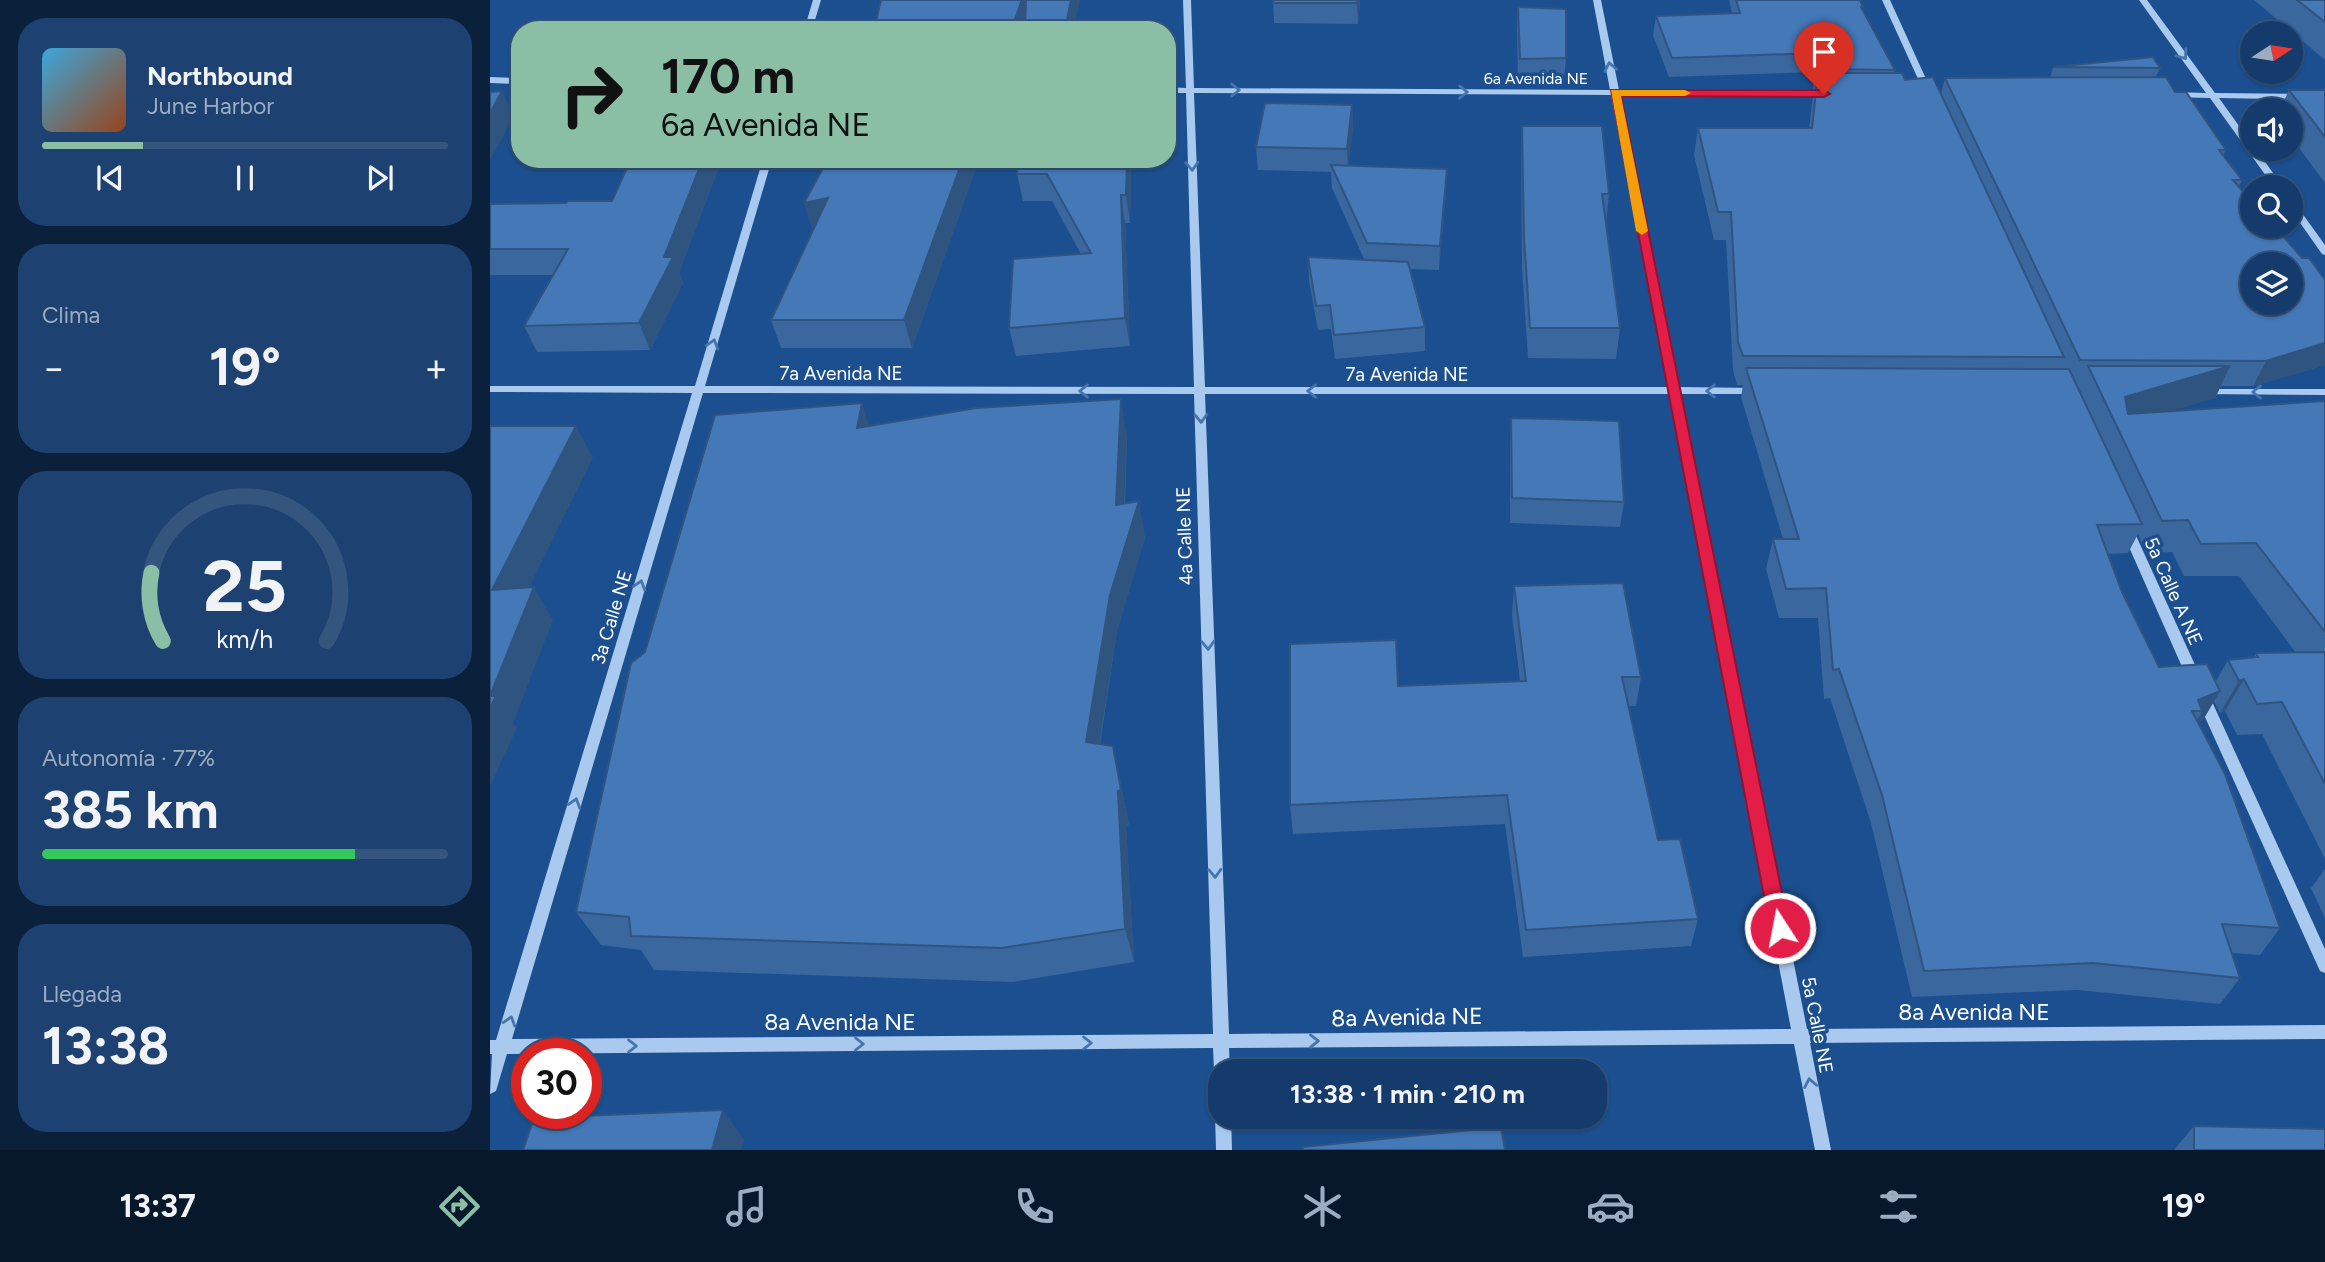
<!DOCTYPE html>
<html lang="es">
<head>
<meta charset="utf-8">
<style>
	:root { --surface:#143b6b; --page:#1d4271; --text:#f1f3f6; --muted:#9dadc1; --line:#33557e; --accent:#8abfa5 }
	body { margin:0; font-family:Figtree,sans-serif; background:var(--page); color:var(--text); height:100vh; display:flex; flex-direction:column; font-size:26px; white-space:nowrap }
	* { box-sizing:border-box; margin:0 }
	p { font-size:23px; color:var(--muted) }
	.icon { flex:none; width:38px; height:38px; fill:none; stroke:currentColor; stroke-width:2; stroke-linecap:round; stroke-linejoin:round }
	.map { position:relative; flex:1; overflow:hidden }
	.side { display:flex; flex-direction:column; gap:18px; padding:18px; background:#0b203b; width:490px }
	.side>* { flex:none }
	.banner { position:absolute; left:21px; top:21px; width:665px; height:147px; border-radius:28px; box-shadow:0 2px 5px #0004,0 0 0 2px var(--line); background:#8abfa5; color:#111; overflow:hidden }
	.needle { width:46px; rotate:78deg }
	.tools { position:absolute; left:1750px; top:21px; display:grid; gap:14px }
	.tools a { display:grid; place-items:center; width:63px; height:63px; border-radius:50%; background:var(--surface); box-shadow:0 2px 5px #0004,0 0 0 2px var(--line); font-size:35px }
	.speed { position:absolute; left:21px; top:1038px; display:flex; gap:14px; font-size:35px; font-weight:700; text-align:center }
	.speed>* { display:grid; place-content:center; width:91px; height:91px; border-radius:50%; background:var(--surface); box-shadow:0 2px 5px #0004,0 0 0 2px var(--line); line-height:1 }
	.speed .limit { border:10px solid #d22; background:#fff; color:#111 }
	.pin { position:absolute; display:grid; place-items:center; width:60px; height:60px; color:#fff; margin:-72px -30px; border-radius:50% 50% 50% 0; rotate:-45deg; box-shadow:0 0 7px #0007 }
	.pin .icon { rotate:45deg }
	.me { position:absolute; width:77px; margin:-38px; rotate:349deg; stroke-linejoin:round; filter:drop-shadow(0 0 5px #0008) }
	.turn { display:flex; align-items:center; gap:24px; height:147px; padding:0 35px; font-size:32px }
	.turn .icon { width:91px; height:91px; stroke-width:2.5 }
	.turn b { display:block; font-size:49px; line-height:60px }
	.big { font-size:52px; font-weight:700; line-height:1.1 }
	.side .card { flex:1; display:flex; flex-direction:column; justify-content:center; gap:10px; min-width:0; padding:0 24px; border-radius:28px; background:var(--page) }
	.side .dial { align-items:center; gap:0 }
	.dial svg { height:182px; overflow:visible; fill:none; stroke:var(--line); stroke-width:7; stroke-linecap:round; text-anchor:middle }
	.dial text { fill:var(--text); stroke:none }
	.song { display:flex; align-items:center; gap:21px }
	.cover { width:84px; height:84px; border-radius:10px; background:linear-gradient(135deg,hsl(200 70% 55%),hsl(20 70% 35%)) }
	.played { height:7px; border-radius:4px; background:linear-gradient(90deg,var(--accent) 25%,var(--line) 25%) }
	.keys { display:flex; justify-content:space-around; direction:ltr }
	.heat { display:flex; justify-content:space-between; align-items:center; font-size:38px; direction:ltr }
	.charge { height:10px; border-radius:5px; background:linear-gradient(90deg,#34c759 77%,var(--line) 0) }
	.trip { position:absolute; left:718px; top:1059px; width:399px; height:70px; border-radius:28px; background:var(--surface); box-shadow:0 2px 5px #0004,0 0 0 2px var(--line); font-weight:700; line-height:70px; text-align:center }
	.dock { display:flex; height:112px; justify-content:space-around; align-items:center; background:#08182b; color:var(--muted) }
	.dock .icon { width:49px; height:49px }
	.dock .active { color:var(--accent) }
	.dock b { font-size:32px; color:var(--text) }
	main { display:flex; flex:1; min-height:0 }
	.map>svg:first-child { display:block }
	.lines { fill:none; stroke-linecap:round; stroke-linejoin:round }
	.minor { fill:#a9c9ee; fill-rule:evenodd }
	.wall { fill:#3a679d; fill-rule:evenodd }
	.shaded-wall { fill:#305480 }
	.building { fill:#4478b7; stroke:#305480; stroke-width:2; fill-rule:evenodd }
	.oneway { stroke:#4674ac }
	.route { fill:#e11d48; stroke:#92132f; stroke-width:2 }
	.slow { fill:#f59e0b }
	.labels { text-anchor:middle; stroke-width:7; stroke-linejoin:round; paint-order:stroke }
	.far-street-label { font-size:16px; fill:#fff; stroke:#1b4f8f }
	.street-label { font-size:19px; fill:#fff; stroke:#1b4f8f }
	.near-street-label { font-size:23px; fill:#fff; stroke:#1b4f8f }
</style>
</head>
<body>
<main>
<section class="side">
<div class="card">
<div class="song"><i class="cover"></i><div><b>Northbound</b><p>June Harbor</p></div></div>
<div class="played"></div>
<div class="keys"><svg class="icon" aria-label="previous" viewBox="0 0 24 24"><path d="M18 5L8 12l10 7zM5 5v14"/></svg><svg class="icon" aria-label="pause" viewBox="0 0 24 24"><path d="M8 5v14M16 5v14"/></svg><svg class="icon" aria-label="next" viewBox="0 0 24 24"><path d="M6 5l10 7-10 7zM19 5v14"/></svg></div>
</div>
<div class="card"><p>Clima</p>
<div class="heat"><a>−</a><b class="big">19°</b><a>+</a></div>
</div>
<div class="card dial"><svg viewBox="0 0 100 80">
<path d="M14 69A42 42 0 1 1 86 69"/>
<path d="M14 69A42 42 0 0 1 9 39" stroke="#8abfa5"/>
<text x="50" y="56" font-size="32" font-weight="700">25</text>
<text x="50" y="72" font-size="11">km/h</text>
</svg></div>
<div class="card"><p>Autonomía · 77%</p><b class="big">385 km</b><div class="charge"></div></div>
<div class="card"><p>Llegada</p><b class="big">13:38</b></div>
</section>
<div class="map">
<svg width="1835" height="1150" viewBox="0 0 1835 1150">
	<rect width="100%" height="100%" fill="#1b4f8f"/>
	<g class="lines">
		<!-- minor -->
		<g class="minor">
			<polygon points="323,0 331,0 322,30 314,30"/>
			<path d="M693,0H701L704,88L1120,90L1103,0H1111L1129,90L1341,92V96L1338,97L1130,95L1189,387L1268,388L1273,391L1268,394H1190L1317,1029L1835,1025V1039L1320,1043L1341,1150H1325L1304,1044L739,1048L740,1071H730V1078L726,1076L724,1071L723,1048L17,1054L6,1091L0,1094L2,1054H0V1040H6L202,393L0,392V386H205L273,159H282L215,386L704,387L696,93H677V87L696,88ZM704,93L1121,95L1178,387H715ZM213,393L704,394L723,1034L22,1039ZM715,394H1179L1301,1029L739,1034Z"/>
			<polygon points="1392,0 1400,0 1442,92 1441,94 1434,92"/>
			<polygon points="1649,0 1657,0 1725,93 1835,94 1835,100 1729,98 1762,144 1762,149 1766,149 1793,187 1784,187 1720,98 1679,97 1679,93 1682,92 1716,93"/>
			<polygon points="0,77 30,78 30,84 0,83"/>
			<polygon points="1801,201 1804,202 1835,245 1835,255 1832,254 1801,210"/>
			<polygon points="1713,389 1835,389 1835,395 1709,394 1708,392 1709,390"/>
			<polygon points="1637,525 1643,529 1711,678 1709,682 1699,682 1697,678 1631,529"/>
			<polygon points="1712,690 1717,691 1719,695 1835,949 1835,973 1830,971 1705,695 1707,691"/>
			<polygon points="730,1109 730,1116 741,1116 742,1150 726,1150 725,1116"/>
		</g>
	</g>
	<!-- wall -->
	<g class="wall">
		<polygon points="783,0 870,0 868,24 784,23"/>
		<path d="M1239,0H1370L1373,7V11L1405,70L1404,73L1415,80L1451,94L1455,78H1560L1563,67L1670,68L1666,77L1685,92L1736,150L1733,156L1752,180L1749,186L1812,258L1835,280V365L1763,386H1731L1725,398L1679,411L1835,401V859L1772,734L1747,735L1735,711L1730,713L1724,701L1713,720L1708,722L1790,928L1770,955L1742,953L1750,978L1730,1004L1587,990L1422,997L1381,823L1340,698L1334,699L1328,618H1289L1276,569L1283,539H1293L1251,397L1253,385H1247L1243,370L1236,240H1224L1204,155L1208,128H1319L1324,89H1323L1325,72L1179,77L1163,35L1166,16L1242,13ZM1648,534L1656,553L1682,552L1694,576H1749L1806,653H1766L1763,658L1738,660L1726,681L1669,667L1632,592L1618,554L1638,553Z"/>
		<polygon points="1764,0 1835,0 1835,60"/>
		<polygon points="1028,7 1076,58 1074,81 1028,82 1027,30"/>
		<polygon points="1799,90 1835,90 1835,183 1801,137 1801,110 1790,110"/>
		<polygon points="862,105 863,128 858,165 957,169 956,192 949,270 920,269 935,327 935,351 845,359 841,329 828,330 819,281 818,257 874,259 842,188 841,172 768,170 766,147"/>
		<polygon points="1032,126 1119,194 1116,222 1130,328 1126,359 1038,358 1032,268 1031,155"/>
		<polygon points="141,159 232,159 189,272 193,283 160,350 47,352 34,326 63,275 1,275 0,277 0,204 76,203 122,201"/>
		<polygon points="321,159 489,159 422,348 291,348 281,320 323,230 314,203 333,170 325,170"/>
		<polygon points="528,159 647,159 647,165 641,166 640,223 635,223 640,346 526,356 519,328 591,254 562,201 533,201 527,174"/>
		<polygon points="1021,418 1134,502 1130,527 1020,523 1020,442"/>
		<polygon points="379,426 637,436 635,503 655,537 627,631 610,744 630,781 639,825 636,826 644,962 523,982 164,970 151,950 111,945 86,912 155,652"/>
		<polygon points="1024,586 1151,677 1146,706 1138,706 1168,840 1208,919 1201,946 1033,957 1015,824 803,834 800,805 908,686 1030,681 1022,615"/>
		<polygon points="1835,869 1835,918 1821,888"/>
		<polygon points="1704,1126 1835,1150 1684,1150"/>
	</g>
	<!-- shaded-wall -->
	<g class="shaded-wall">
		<polygon points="532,0 540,0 535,30 521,30"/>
		<polygon points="581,0 590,0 584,30 575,30"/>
		<polygon points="868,0 870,0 868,24 867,3"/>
		<polygon points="12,91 24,116 0,160 0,113"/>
		<polygon points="862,105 863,128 858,173 857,149"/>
		<polygon points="213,159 232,159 189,272 193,283 160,350 149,323 174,257"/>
		<polygon points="473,159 489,159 422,348 414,320"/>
		<polygon points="637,159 640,159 641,166 640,223 636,195"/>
		<polygon points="957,169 956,192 949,270 950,246"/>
		<polygon points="631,195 635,223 640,346 635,318"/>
		<polygon points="338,198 323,231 314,203"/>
		<polygon points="1835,343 1835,365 1763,386 1776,361"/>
		<polygon points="1740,366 1725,398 1627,427 1635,397"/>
		<polygon points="631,399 637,436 633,541 626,505"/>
		<polygon points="372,403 383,439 367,428"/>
		<polygon points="86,426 103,458 22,622 2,590"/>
		<polygon points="649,501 655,537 627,631 604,778 596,742 620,595"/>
		<polygon points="44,587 63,620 23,723 27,728 0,786 0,696"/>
		<polygon points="1754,679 1735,711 1730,713 1749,681"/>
		<polygon points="1730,691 1713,720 1705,723 1712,711 1708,700"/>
		<polygon points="623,746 639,825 636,826 644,962 635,929"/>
		<polygon points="233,1110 254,1140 251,1150 222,1150"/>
	</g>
	<!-- building -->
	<g class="building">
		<polygon points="391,0 532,0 521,30 384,30"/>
		<polygon points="536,0 581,0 575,30 535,30"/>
		<polygon points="783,0 868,0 867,3 783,3"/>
		<polygon points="1246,0 1370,0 1373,7 1371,7 1405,70 1327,69 1329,53 1182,58 1166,16 1250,13"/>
		<polygon points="1807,0 1835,0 1835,22"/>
		<polygon points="1028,7 1076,9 1076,58 1030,59"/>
		<polygon points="1663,57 1670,68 1563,67"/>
		<polygon points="1328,73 1412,73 1415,80 1443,77 1574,357 1253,356 1248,342 1241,212 1228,212 1208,128 1322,128"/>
		<path d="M1676,77L1685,92H1696L1736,150H1729L1752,180H1743L1762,202V226H1784L1812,258H1819L1835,280V343L1776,361L1590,360L1455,78ZM1762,264H1801V303H1762Z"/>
		<polygon points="1799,90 1835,90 1835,137"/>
		<polygon points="12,91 0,113 0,92"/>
		<polygon points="775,103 862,105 857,149 766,147"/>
		<polygon points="1032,126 1112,126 1119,194 1112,194 1130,328 1040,328 1034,238"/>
		<polygon points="141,159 213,159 174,257 183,257 149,323 34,326 78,249 0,249 0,204 76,203 78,201 122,201"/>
		<polygon points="338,159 473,159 414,320 281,320 338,198 314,203"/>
		<polygon points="528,159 637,159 636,195 631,195 635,318 519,328 523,259 601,253 557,174 527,174"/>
		<polygon points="841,165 957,169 950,246 877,243"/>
		<polygon points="818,257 918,262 935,327 844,335 840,305 826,306"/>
		<polygon points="1598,366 1740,366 1635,397 1638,414 1835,401 1835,632 1766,543 1711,544 1698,520 1672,521"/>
		<polygon points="1256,368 1579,369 1652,524 1607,525 1632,592 1669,667 1717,664 1730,691 1708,700 1712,711 1702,711 1735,774 1790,928 1732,924 1750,978 1603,963 1434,971 1392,795 1349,669 1343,670 1336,588 1296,589 1283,539 1309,539"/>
		<polygon points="631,399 626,505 649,501 620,595 596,742 623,746 631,790 628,791 635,929 511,948 141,936 139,917 86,912 141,663 155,652 225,415 372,403 367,428 486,408"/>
		<polygon points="1021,418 1129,421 1134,502 1022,498"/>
		<polygon points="0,426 86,426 2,590 44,587 0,696 6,696 0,708"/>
		<polygon points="1133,583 1151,677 1132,677 1168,840 1190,839 1208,919 1036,930 1017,795 800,805 800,644 906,640 908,686 1036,681 1024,586"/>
		<polygon points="1835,652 1835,784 1792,702 1767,704 1754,679 1749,681 1738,660 1768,657 1766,653"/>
		<polygon points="233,1110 222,1150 33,1150 44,1118"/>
		<polygon points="1704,1126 1835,1129 1835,1150 1704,1150"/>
		<polygon points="1011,1127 1015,1150 813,1150 813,1147"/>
	</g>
	<!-- one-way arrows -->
	<defs><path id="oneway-chevron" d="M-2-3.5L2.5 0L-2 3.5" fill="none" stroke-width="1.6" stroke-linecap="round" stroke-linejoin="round" transform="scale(1.75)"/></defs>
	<g class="oneway">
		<use href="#oneway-chevron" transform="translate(1693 55) rotate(54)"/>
		<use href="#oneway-chevron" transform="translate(1120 67) rotate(-101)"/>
		<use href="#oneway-chevron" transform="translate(745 90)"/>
		<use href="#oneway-chevron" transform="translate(973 92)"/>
		<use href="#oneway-chevron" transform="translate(702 166) rotate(88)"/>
		<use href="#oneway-chevron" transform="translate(223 344) rotate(-73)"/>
		<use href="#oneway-chevron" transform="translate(594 391) rotate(-180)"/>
		<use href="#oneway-chevron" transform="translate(822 391) rotate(180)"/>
		<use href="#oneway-chevron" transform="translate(1221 391) rotate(-180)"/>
		<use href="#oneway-chevron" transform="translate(1767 392) rotate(-180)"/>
		<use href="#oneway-chevron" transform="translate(711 418) rotate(88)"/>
		<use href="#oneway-chevron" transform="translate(150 585) rotate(-73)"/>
		<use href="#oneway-chevron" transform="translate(718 645) rotate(88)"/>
		<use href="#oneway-chevron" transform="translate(85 803) rotate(-73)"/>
		<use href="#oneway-chevron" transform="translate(725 873) rotate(88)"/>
		<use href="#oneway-chevron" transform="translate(20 1021) rotate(-73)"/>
		<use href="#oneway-chevron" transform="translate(824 1041) rotate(-1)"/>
		<use href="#oneway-chevron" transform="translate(597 1043)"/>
		<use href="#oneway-chevron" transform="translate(369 1044)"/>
		<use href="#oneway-chevron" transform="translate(142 1046)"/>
		<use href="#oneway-chevron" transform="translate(1320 1083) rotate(-101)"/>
	</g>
	<!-- route -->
	<polygon class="route" points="1121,90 1334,90 1340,94 1334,97 1131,96 1299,928 1296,934 1290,937 1283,934 1280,928"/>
	<!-- slow -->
	<polygon class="slow" points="1121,90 1195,90 1201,93 1195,96 1131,96 1158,231 1152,235 1146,231"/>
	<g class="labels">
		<!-- far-street labels -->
		<g class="far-street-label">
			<text x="1046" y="84">6a Avenida NE</text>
		</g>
		<!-- street labels -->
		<g class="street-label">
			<text x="351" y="380">7a Avenida NE</text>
			<text x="917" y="381">7a Avenida NE</text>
			<text transform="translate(694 536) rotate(-92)" y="7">4a Calle NE</text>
			<text transform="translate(1684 591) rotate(66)" y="7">5a Calle A NE</text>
			<text transform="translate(121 617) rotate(-73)" y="7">3a Calle NE</text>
			<text transform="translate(1328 1025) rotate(79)" y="7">5a Calle NE</text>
		</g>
		<!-- near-street labels -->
		<g class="near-street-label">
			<text x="1484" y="1020">8a Avenida NE</text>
			<text transform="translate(917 1017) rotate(-1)" y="8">8a Avenida NE</text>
			<text x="350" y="1030">8a Avenida NE</text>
		</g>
	</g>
</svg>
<div class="tools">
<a><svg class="needle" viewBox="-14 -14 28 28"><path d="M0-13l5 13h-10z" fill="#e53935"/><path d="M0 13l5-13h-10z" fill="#9dadc1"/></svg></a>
<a><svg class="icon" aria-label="sound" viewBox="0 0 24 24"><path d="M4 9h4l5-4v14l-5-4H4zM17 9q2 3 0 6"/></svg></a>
<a><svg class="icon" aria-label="search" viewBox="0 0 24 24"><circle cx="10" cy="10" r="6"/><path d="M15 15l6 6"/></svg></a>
<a><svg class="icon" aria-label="layers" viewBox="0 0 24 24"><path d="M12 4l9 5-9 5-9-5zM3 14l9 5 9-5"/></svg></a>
</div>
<div class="speed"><div class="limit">30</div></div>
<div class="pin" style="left:1334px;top:94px;background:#d93025"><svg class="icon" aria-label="arrive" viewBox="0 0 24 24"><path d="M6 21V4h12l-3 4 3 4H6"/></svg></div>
<svg class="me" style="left:1290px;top:928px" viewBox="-20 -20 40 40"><circle r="17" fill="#e11d48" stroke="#fff" stroke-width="3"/><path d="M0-11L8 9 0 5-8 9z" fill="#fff"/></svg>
<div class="trip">13:38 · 1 min · 210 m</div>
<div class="banner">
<div class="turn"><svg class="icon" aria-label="right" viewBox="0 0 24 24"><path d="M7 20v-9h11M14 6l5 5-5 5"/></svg><div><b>170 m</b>6a Avenida NE</div></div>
</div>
</div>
</main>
<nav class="dock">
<b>13:37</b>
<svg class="icon active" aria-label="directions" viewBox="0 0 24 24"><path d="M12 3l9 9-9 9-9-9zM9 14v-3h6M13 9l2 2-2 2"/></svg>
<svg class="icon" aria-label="music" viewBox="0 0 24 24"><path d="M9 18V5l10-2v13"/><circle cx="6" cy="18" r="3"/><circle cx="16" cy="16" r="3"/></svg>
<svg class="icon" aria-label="phone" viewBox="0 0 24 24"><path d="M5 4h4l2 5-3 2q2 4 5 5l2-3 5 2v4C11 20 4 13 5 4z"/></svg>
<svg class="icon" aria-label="climate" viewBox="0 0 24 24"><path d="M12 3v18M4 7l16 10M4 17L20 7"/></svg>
<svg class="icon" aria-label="car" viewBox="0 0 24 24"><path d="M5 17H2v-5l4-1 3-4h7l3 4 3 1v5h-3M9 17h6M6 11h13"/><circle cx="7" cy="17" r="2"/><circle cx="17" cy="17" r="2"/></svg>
<svg class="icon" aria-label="filters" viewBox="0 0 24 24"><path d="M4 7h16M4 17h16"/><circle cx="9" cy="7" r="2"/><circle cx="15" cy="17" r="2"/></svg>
<b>19°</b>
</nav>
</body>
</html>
